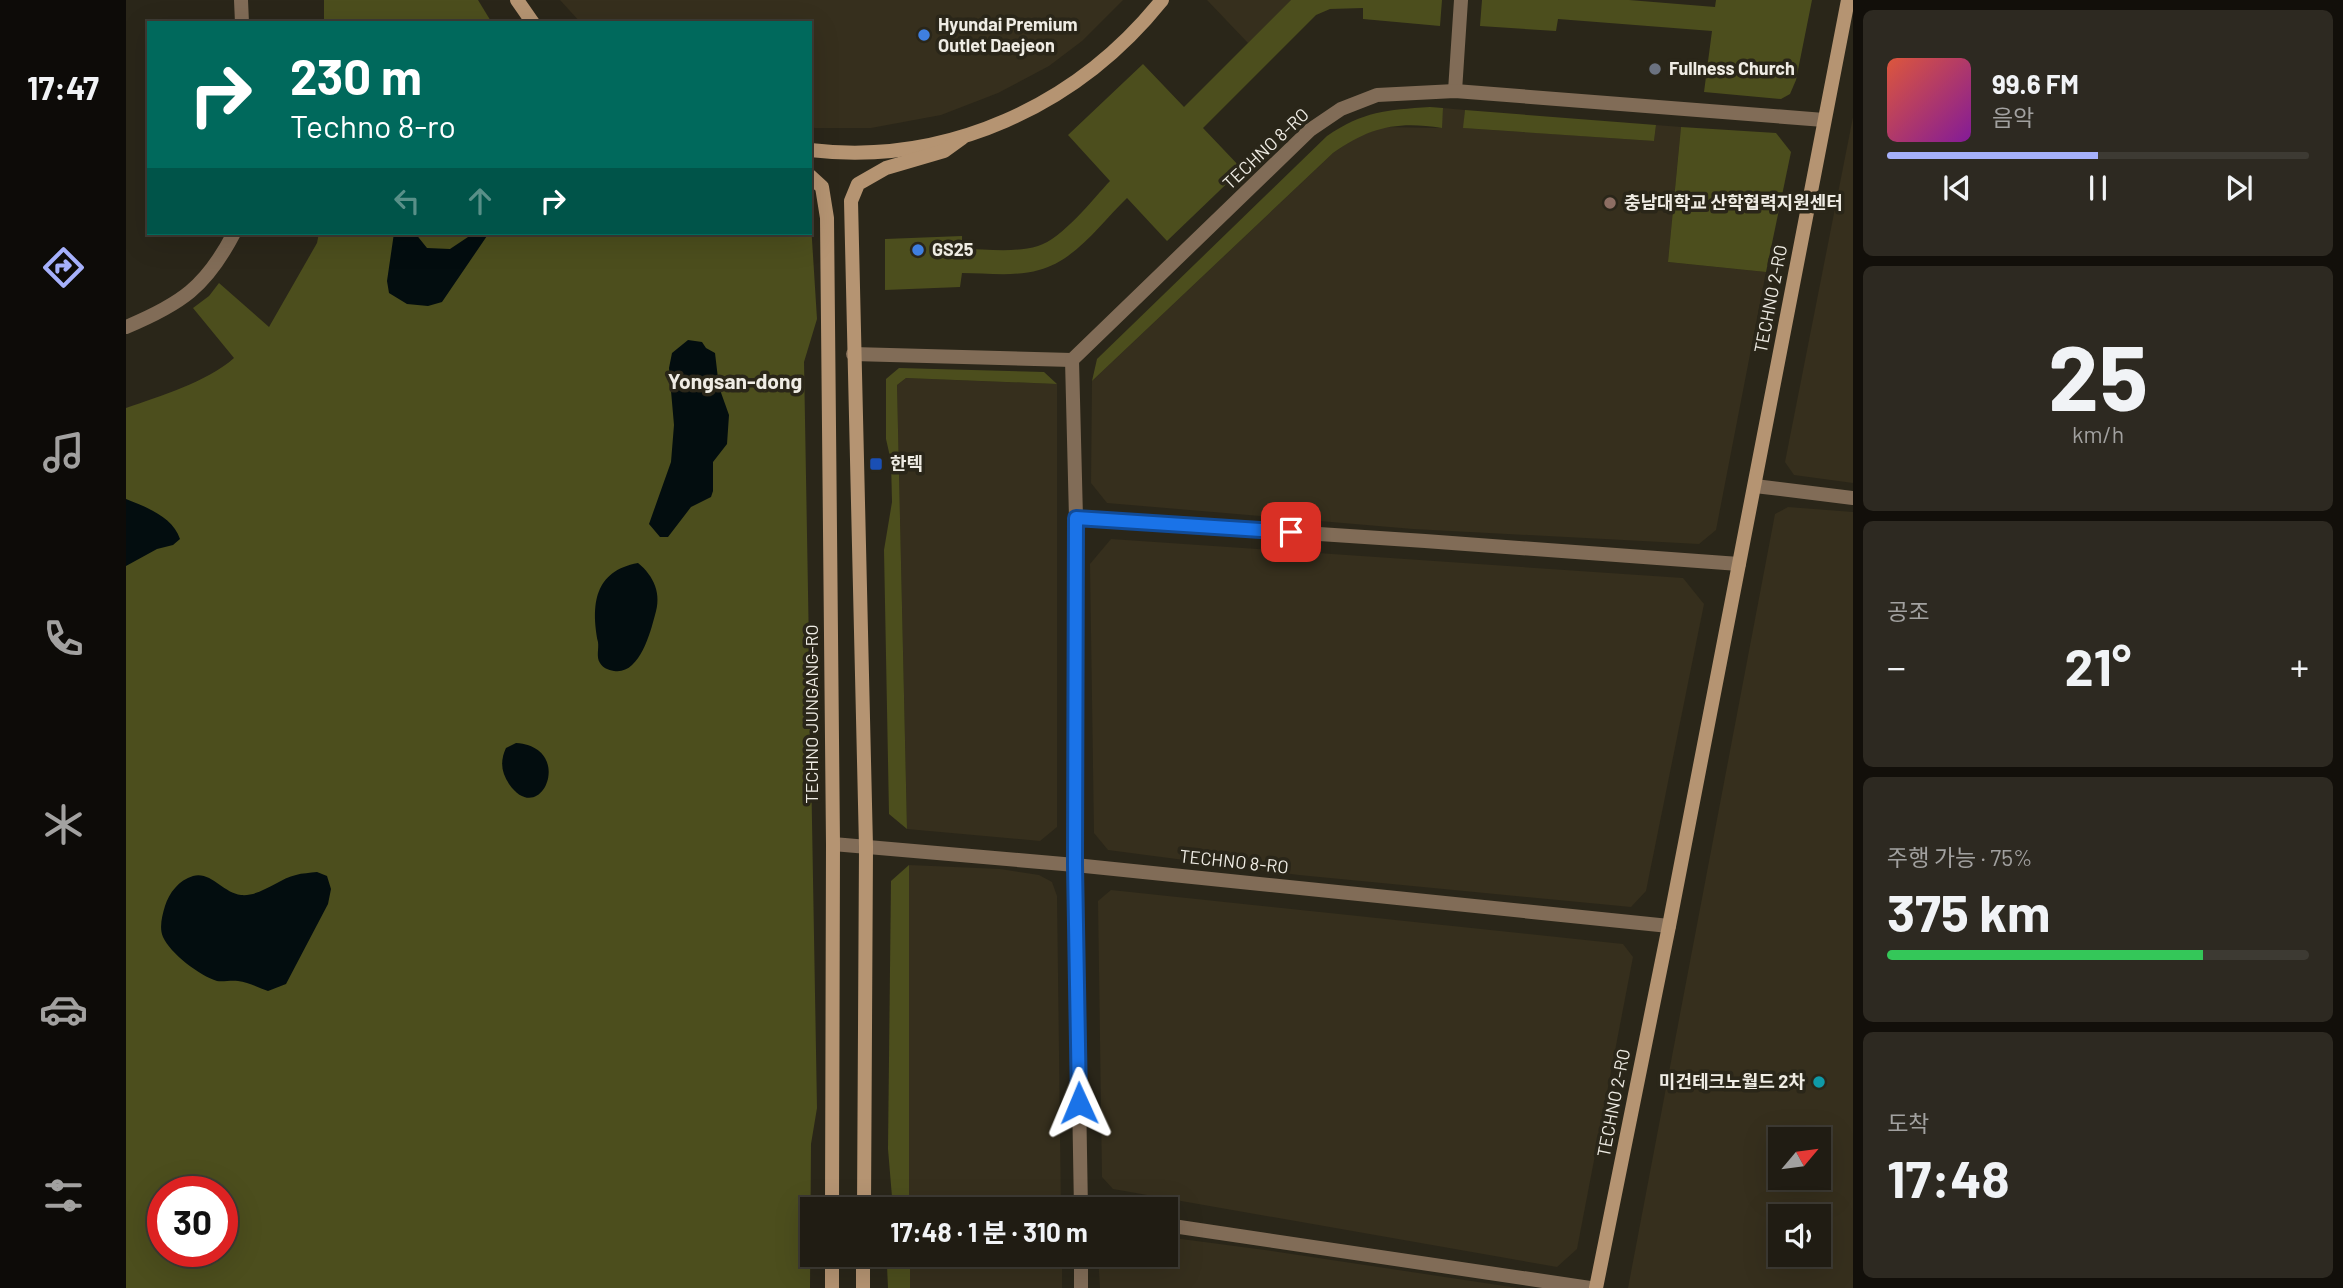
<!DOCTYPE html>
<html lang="ko">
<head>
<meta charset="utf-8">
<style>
	:root { --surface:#201c13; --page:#2d2921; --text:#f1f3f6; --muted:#a2a1a0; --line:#3d3a33; --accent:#a6b1fc }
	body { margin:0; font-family:Barlow,"Noto Sans KR",sans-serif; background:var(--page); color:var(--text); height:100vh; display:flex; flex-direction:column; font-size:26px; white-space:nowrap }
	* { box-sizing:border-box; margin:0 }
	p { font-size:23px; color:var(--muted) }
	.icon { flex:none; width:38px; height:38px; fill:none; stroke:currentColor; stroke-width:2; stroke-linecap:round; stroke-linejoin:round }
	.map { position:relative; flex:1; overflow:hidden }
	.sheet { display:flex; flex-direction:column; gap:10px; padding:10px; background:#120f0a; width:490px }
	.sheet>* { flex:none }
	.banner { position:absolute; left:21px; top:21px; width:665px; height:214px; border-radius:0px; box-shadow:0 7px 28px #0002,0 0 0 2px var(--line); background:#00695c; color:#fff; overflow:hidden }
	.needle { width:46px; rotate:61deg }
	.buttons { position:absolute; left:1642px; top:1127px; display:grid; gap:14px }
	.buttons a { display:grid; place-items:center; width:63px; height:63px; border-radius:0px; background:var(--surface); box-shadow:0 7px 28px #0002,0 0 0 2px var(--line); font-size:35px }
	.speed { position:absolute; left:21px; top:1176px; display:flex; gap:14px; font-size:35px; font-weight:700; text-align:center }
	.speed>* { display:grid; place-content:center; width:91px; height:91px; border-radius:50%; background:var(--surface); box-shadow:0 7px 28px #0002,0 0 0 2px var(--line); line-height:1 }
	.speed .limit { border:10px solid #d22; background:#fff; color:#111 }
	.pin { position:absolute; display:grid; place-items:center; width:60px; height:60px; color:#fff; margin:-30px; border-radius:14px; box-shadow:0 4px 10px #0006 }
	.me { position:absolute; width:77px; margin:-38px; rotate:359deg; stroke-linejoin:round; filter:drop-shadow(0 0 5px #0008) }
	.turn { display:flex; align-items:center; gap:24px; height:147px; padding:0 28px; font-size:32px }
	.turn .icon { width:91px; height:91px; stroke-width:2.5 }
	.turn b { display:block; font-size:49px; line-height:60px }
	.lanes { display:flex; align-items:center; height:66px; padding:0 28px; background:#0003; justify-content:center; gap:35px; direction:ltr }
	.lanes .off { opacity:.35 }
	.big { font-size:52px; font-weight:700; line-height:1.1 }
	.sheet .widget { flex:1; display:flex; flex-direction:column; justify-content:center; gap:10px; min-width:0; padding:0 24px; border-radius:10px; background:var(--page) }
	.sheet .dial { align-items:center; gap:0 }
	.dial b { font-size:91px; line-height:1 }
	.song { display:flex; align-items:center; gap:21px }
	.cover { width:84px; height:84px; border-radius:10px; background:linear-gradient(135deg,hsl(10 70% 55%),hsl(290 70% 35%)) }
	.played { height:7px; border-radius:4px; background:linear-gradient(90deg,var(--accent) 50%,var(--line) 50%) }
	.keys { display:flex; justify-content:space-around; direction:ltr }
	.heat { display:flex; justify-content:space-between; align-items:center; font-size:38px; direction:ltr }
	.charge { height:10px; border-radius:5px; background:linear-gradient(90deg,#34c759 75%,var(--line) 0) }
	.trip { position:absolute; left:674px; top:1197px; width:378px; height:70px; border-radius:0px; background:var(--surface); box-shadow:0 7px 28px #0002,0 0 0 2px var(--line); font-weight:700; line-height:70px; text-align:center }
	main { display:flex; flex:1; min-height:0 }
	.menu { display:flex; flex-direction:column; width:126px; justify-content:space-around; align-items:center; background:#0d0b08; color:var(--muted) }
	.menu .icon { width:49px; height:49px }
	.menu .active { color:var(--accent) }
	.menu b { font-size:32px; color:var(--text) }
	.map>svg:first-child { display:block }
	.built { fill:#362f1d; fill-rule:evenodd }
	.green { fill:#4c4e1d; fill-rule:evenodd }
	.water { fill:#030d0f }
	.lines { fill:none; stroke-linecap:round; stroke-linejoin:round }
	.street { stroke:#816c57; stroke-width:14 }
	.secondary { stroke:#b59472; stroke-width:14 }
	.route-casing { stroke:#114b97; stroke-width:18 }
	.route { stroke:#1a73e8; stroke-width:12 }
	.shop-dot { fill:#3f7fe0; stroke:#2a2619; stroke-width:2.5 }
	.worship-dot { fill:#6b7280; stroke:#2a2619; stroke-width:2.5 }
	.education-dot { fill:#8d6e63; stroke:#2a2619; stroke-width:2.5 }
	.transit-dot { fill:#1a4fb4; stroke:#2a2619; stroke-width:2.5 }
	.culture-dot { fill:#0f9aa8; stroke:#2a2619; stroke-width:2.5 }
	.labels { text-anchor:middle; stroke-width:7; stroke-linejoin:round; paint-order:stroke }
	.poi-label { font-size:18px; font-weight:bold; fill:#efece4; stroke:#2a2619; text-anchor:start }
	.street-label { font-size:18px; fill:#efece4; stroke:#2a2619 }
	.quarter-label { font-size:21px; font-weight:bold; fill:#efece4; stroke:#2a2619 }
</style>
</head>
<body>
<main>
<nav class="menu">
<b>17:47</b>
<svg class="icon active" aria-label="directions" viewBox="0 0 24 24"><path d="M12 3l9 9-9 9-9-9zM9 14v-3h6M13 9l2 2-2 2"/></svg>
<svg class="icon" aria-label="music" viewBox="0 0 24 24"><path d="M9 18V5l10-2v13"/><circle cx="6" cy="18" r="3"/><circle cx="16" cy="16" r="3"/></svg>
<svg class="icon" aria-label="phone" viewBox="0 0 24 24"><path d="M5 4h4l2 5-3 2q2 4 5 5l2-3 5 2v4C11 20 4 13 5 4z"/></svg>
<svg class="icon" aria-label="climate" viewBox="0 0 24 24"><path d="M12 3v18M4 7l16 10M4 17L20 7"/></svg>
<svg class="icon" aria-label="car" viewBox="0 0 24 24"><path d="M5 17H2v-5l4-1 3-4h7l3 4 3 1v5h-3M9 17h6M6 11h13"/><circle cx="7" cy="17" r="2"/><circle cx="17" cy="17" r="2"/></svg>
<svg class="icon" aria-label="filters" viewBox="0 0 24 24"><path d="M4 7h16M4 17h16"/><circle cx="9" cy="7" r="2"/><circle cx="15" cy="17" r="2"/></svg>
</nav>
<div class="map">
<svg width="1727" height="1288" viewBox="0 0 1727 1288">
	<rect width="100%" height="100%" fill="#2a2619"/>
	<!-- built -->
	<g class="built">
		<polygon points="434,0 997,0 956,41 923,66 872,93 815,115 745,128 689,128 684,127 684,23 455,23"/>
		<polygon points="1081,0 1165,0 1122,43"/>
		<polygon points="1317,108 1339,110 1338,128 1528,141 1530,125 1555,127 1542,262 1640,272 1590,530 1573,544 1287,529 981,503 965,483 966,381 1207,153 1230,137 1257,127 1315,128"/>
		<polygon points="1727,117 1727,483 1668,475 1659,462"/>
		<polygon points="780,378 931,384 931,827 914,841 781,829 771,385"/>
		<path d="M1662,507L1727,512V1288H1502L1649,514ZM1654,1139H1692V1178H1654ZM1654,1216H1692V1255H1654Z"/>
		<polygon points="985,539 1557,578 1578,604 1520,891 1505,907 1173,875 982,850 968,833 964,564"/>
		<polygon points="783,865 874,869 913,875 926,882 931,896 935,1209 783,1209"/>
		<polygon points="985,890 1497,944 1507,957 1451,1249 1431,1267 987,1189 976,1177 972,901"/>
		<polygon points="1040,1237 1139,1250 1392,1288 974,1288 972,1255 1040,1255"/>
		<rect x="784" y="1255" width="152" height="33"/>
	</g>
	<!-- green -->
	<g class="green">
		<polygon points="198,0 352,0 366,23 198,23"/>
		<path d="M1165,0H1316L1314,26L1237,19V8L1204,9L1190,15L1077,128L1116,169L1041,241L1001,198C975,223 949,261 913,270C889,277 860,273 836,273L834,287L759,290V239L836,236V249C861,249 889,253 912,246C936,239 967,199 984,181L942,135L1017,64L1058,107Z"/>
		<polygon points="1356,0 1503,0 1589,7 1590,0 1686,0 1670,80 1664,94 1655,99 1578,92 1586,31 1432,19 1430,31 1354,26"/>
		<path d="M1304,107L1317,108L1316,128C1271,121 1244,127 1207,153L966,381L971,359L1201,136C1238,111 1260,110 1304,107Z"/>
		<polygon points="1339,110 1530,125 1528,141 1337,128"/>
		<polygon points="1555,127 1650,133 1665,152 1640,272 1542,262"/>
		<path d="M684,208L691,319L678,362L691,1108L685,1144L684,1288H0V408C34,396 81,382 108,358L67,308L83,296L93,283L143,327L191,243L193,233H684ZM37,1192H96V1251H37Z"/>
		<polygon points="773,368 918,372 931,384 780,378 771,385 781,829 763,814 758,550 766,502 765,461 760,439 760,379"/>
		<polygon points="783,865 783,1209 767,1209 762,1149 765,881"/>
		<polygon points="763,1255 784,1255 784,1288 762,1288 761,1266"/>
	</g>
	<!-- water -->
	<g class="water">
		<polygon points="268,233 289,233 301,248 324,249 348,233 363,233 316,302 302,306 281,304 263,293 261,281"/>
		<polygon points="562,340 576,342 580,348 589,353 593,387 603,415 601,444 587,462 587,491 585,497 565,507 542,537 534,537 523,524 545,462 548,425 543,368 546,353"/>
		<path d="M0,499C20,507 47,517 54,539L47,545L31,549L0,566Z"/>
		<path d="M512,563C528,576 536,594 529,615C524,634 513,675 488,671C482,670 477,668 474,663C470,657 473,649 472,642C465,605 468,571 512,563Z"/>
		<path d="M390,743C450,747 415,830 383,784C375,772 374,761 380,748Z"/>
		<path d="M191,872L201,876L205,889L202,904L160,984L142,991C133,988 122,982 112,981C105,980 97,982 91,981C74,976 44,953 37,937C33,928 36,916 39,906C43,893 53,880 67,876C85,871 97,893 115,895C134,897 152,879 170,875C176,873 184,873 191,872Z"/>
	</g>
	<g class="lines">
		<!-- street -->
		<g class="street">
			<polyline points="115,0 116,23"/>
			<polyline points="1329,91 1335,0"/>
			<path d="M0,327C55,304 80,287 108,233"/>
			<polyline points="727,354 946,360"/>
			<polyline points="1629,486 1727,498"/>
			<polyline points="950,518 1299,541 1613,564"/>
			<polyline points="707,844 949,865 1543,926"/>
			<polyline points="955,1209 949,865 950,518 946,360 1184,130 1215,109 1251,95 1329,91 1698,120"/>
			<polyline points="1040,1225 1464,1288"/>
			<polyline points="955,1288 955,1255"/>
		</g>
		<!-- secondary -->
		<g class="secondary">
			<polyline points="391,0 407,23"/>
			<path d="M684,150C821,166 951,106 1036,0"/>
			<polyline points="684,176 696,187 701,218 707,844 706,1209"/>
			<polyline points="738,1209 740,847 725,201 732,184 760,168 818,151 836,138"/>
			<polyline points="706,1288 706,1255"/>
			<polyline points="737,1288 737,1255"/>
			<polyline points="1470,1288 1543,926 1722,0"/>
		</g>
	</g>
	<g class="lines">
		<!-- route casing -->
		<g class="route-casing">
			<polyline id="route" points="953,1103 949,865 950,518 1165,532"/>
		</g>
		<!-- route -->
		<use href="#route" class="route"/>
	</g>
	<!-- markers -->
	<g class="shop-dot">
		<circle cx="798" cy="35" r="7"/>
		<circle cx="792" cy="250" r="7"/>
	</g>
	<circle class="worship-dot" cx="1529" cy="69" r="7"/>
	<circle class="education-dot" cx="1484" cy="203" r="7"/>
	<rect class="transit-dot" x="743" y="457" width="14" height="14" rx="3.5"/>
	<circle class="culture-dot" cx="1693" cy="1082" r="7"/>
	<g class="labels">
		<!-- poi labels -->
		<g class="poi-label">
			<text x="812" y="31">Hyundai Premium<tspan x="812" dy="21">Outlet Daejeon</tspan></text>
			<text x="1543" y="75">Fullness Church</text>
			<text x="1498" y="209">충남대학교 산학협력지원센터</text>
			<text x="806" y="256">GS25</text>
			<text x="764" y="470">한텍</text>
			<text x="1679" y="1088" text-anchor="end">미건테크노월드 2차</text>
		</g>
		<!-- street labels -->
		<g class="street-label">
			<text transform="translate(1140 149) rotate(-43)" y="6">TECHNO 8-RO</text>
			<text transform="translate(1645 299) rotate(-79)" y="6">TECHNO 2-RO</text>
			<text transform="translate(686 714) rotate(-90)" y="6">TECHNO JUNGANG-RO</text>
			<text transform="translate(1108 862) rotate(6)" y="6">TECHNO 8-RO</text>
			<text transform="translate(1488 1103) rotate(-79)" y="6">TECHNO 2-RO</text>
		</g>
		<!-- quarter labels -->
		<g class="quarter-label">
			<text x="609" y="389">Yongsan-dong</text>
		</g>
	</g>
</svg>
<div class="buttons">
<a><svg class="needle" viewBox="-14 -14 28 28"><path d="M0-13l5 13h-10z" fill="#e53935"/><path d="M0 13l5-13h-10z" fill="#a2a1a0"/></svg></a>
<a><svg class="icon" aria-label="sound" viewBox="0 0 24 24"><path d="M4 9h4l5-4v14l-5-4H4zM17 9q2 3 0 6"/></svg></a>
</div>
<div class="speed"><div class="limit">30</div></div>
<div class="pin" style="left:1165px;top:532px;background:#d93025"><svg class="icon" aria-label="arrive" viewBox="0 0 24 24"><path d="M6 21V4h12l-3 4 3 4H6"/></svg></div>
<svg class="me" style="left:953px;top:1103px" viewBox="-20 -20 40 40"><path d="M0-17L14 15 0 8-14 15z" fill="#1a73e8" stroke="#fff" stroke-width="4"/></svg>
<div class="trip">17:48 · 1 분 · 310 m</div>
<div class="banner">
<div class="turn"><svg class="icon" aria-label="right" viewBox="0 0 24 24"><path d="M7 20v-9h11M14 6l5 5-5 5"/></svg><div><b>230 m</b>Techno 8-ro</div></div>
<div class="lanes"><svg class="icon off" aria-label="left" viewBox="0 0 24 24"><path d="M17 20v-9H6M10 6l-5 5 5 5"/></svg><svg class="icon off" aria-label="ahead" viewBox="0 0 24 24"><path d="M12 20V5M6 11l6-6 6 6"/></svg><svg class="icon" aria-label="right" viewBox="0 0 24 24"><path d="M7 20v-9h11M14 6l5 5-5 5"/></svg></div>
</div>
</div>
<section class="sheet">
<div class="widget">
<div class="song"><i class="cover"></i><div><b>99.6 FM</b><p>음악</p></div></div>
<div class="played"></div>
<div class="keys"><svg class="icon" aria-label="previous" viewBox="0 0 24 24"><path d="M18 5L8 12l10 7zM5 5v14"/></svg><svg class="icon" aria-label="pause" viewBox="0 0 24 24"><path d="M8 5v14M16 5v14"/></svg><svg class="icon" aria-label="next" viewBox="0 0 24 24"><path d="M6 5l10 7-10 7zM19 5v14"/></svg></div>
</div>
<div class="widget dial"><b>25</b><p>km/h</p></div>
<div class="widget"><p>공조</p>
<div class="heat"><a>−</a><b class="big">21°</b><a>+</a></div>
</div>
<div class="widget"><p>주행 가능 · 75%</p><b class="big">375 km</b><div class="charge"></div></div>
<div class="widget"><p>도착</p><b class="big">17:48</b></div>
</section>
</main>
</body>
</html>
